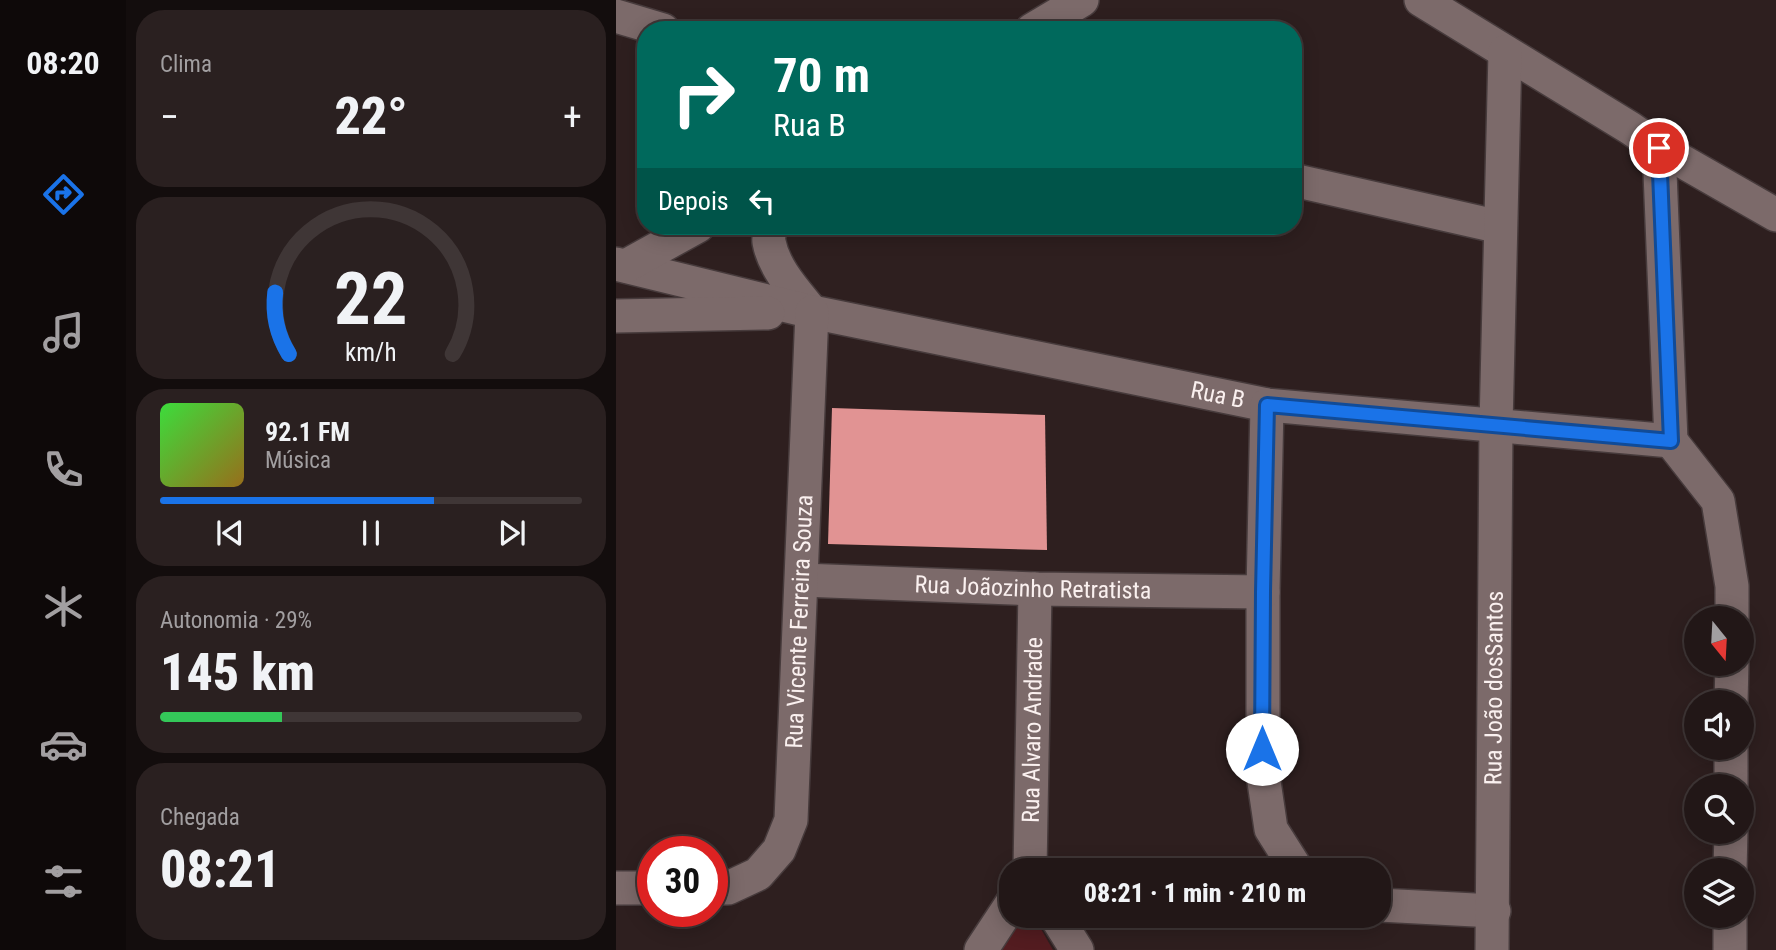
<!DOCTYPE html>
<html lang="pt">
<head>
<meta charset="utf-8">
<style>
	:root { --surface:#221717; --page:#2a2020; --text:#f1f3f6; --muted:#a29fa1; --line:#3f3636; --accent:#1a73e8 }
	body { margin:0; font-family:"Roboto Condensed",sans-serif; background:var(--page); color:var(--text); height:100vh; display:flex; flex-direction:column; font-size:26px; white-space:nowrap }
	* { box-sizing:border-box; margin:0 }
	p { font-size:23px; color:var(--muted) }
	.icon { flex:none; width:38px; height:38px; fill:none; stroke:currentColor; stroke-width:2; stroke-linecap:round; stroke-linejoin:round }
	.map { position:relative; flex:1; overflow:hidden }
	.sheet { display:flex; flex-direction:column; gap:10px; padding:10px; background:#130d0d; width:490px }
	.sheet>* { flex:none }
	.guide { position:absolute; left:21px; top:21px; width:665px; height:214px; border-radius:28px; box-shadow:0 4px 18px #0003,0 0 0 2px var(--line); background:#00695c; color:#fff; overflow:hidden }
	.needle { width:46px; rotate:162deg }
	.tools { position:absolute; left:1068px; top:606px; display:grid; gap:14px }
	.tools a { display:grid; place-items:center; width:70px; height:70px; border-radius:50%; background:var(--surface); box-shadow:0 4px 18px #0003,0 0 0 2px var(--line); font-size:35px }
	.speed { position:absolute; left:21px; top:836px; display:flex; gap:14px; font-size:35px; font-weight:700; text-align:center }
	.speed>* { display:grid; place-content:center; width:91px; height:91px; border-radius:50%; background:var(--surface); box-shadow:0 4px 18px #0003,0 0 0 2px var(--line); line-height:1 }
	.speed .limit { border:10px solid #d22; background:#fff; color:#111 }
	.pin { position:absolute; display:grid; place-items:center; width:60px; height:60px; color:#fff; margin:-30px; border:4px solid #fff; border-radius:50%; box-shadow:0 2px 7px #0007 }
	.me { position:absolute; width:77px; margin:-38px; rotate:0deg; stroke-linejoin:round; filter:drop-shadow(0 0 5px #0008) }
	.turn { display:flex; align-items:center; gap:24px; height:147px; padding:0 21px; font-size:32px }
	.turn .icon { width:91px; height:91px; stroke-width:2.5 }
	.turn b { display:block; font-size:49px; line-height:60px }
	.then { display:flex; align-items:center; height:66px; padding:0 21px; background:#0003; gap:14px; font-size:26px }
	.big { font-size:52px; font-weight:800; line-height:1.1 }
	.sheet .widget { flex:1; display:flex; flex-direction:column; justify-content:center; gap:10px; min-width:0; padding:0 24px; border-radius:28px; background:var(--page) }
	.sheet .dial { align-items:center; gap:0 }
	.dial svg { height:182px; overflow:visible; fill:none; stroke:var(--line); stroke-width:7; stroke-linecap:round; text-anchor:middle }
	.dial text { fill:var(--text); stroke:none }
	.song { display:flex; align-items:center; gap:21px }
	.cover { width:84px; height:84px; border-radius:10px; background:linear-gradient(135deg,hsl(120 70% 55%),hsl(40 70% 35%)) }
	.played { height:7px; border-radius:4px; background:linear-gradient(90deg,var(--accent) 65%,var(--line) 65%) }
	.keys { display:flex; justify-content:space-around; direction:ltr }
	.heat { display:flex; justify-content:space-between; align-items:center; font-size:38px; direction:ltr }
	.charge { height:10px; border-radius:5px; background:linear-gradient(90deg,#34c759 29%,var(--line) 0) }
	.trip { position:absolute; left:383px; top:858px; width:392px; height:70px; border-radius:28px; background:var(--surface); box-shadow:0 4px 18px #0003,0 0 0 2px var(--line); font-weight:800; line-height:70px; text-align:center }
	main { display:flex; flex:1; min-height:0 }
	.dock { display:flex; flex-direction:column; width:126px; justify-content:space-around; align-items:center; background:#0e0909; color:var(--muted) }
	.dock .icon { width:49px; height:49px }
	.dock .on { color:var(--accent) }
	.dock b { font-size:32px; color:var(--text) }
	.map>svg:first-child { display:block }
	.green { fill:#531c20 }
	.building { fill:#e19393 }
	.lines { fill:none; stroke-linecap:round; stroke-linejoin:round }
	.minor-casing { stroke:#473b3c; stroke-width:36 }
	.minor { stroke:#7c6a6a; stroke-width:33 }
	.route-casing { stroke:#114b97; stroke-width:18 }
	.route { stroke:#1a73e8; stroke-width:12 }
	.labels { text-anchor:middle; stroke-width:7; stroke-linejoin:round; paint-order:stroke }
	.street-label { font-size:24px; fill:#faf0ef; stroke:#241615 }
</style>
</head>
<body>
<main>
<nav class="dock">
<b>08:20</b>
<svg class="icon on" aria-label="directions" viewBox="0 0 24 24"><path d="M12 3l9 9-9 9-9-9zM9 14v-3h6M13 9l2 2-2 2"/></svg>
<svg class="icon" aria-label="music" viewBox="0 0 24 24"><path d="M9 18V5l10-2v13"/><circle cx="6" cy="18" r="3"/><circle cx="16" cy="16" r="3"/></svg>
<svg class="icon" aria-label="phone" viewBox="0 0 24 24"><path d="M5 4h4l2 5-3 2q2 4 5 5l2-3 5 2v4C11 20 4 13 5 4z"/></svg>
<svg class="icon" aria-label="climate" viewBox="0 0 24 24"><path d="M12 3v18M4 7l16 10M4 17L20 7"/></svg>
<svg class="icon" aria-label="car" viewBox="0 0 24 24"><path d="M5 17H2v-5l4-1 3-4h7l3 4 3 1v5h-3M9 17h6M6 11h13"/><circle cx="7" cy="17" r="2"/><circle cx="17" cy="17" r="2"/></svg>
<svg class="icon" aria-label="filters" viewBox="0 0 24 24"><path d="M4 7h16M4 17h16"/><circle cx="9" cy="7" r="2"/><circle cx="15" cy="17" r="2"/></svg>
</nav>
<section class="sheet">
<div class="widget"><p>Clima</p>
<div class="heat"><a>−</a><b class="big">22°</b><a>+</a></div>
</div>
<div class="widget dial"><svg viewBox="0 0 100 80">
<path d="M14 69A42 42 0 1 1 86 69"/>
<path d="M14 69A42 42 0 0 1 8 42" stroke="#1a73e8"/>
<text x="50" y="56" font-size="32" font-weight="700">22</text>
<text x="50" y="72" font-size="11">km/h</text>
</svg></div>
<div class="widget">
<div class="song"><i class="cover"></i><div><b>92.1 FM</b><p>Música</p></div></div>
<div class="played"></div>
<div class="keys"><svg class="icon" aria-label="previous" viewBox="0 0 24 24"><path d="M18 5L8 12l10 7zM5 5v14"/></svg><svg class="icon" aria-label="pause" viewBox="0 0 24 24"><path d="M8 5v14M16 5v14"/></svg><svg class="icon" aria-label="next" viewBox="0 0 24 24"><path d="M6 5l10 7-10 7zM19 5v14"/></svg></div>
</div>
<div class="widget"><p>Autonomia · 29%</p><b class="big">145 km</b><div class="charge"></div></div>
<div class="widget"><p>Chegada</p><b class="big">08:21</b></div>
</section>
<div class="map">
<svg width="1160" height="950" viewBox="0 0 1160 950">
	<rect width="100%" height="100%" fill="#2e1f1f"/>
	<!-- green -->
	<polygon class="green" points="409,915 417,915 437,950 385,950"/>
	<!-- building -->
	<polygon class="building" points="216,408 429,415 431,550 212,544"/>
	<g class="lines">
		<!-- minor casing -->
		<g class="minor-casing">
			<g id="minor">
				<polyline points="805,0 1014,128 1043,148 1160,215"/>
				<polyline points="0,16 47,30"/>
				<polyline points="416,30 466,0"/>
				<polyline points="1043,148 1055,441"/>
				<polyline points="677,180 884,227"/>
				<path d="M155,226C154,231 152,237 153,242C158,269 180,292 196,312"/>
				<path id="s1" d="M0,264L196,312L651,405L1055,441"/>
				<polyline points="10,266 82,226"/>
				<polyline points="0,316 152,313"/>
				<polyline points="651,405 647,592 647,775 655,829 681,870"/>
				<polyline points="1055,441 1102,501 1116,586 1116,618"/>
				<path id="s2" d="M186,580L419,589L647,592"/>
				<polyline points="1115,702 1116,663"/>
				<polyline points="1115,786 1115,747"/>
				<path id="s3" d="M414,870L419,589"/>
				<polyline points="1114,870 1115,831"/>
				<polyline points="0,888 37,888"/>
				<path id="s4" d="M96,888H112L142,874L163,850L175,820L196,312"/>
				<polyline points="763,905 878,911"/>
				<polyline points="439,915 461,950"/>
				<polyline points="365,950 396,903"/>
				<path id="s5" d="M876,950L880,426L889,52"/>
				<polyline points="1114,950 1114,915"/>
			</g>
		</g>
		<!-- minor -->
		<use href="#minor" class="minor"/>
	</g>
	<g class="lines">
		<!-- route casing -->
		<g class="route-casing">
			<polyline id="route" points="646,749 647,592 651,405 1055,441 1043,148"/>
		</g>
		<!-- route -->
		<use href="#route" class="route"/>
	</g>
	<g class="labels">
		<!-- street labels -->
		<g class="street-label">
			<text dy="8" stroke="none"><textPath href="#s1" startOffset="616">Rua B</textPath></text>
			<text dy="8" stroke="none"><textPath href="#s2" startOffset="231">Rua Joãozinho Retratista</textPath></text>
			<text dy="8" stroke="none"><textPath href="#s4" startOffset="312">Rua Vicente Ferreira Souza</textPath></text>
			<text dy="8" stroke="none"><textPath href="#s5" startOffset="262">Rua João dosSantos</textPath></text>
			<text dy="8" stroke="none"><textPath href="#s3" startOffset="140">Rua Alvaro Andrade</textPath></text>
		</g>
	</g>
</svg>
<div class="tools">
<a><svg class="needle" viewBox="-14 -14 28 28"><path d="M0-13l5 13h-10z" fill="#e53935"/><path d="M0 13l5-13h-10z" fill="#a29fa1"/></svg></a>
<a><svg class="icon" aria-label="sound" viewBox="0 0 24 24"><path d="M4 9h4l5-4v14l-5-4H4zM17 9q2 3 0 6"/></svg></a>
<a><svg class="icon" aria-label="search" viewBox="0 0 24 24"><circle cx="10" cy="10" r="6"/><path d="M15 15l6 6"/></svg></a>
<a><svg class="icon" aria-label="layers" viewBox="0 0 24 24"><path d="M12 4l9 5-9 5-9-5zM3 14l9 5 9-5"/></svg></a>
</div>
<div class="speed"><div class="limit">30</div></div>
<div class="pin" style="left:1043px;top:148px;background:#d93025"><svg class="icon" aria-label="arrive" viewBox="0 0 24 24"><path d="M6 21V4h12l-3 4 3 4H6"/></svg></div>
<svg class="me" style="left:646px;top:749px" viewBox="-20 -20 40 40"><circle r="19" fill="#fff"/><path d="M0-13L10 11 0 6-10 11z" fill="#1a73e8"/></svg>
<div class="trip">08:21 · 1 min · 210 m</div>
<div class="guide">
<div class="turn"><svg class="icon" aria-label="right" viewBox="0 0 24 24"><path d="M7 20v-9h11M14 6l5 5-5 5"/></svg><div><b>70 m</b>Rua B</div></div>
<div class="then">Depois<svg class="icon" aria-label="left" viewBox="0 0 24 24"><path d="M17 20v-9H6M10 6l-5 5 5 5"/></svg></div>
</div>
</div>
</main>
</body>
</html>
